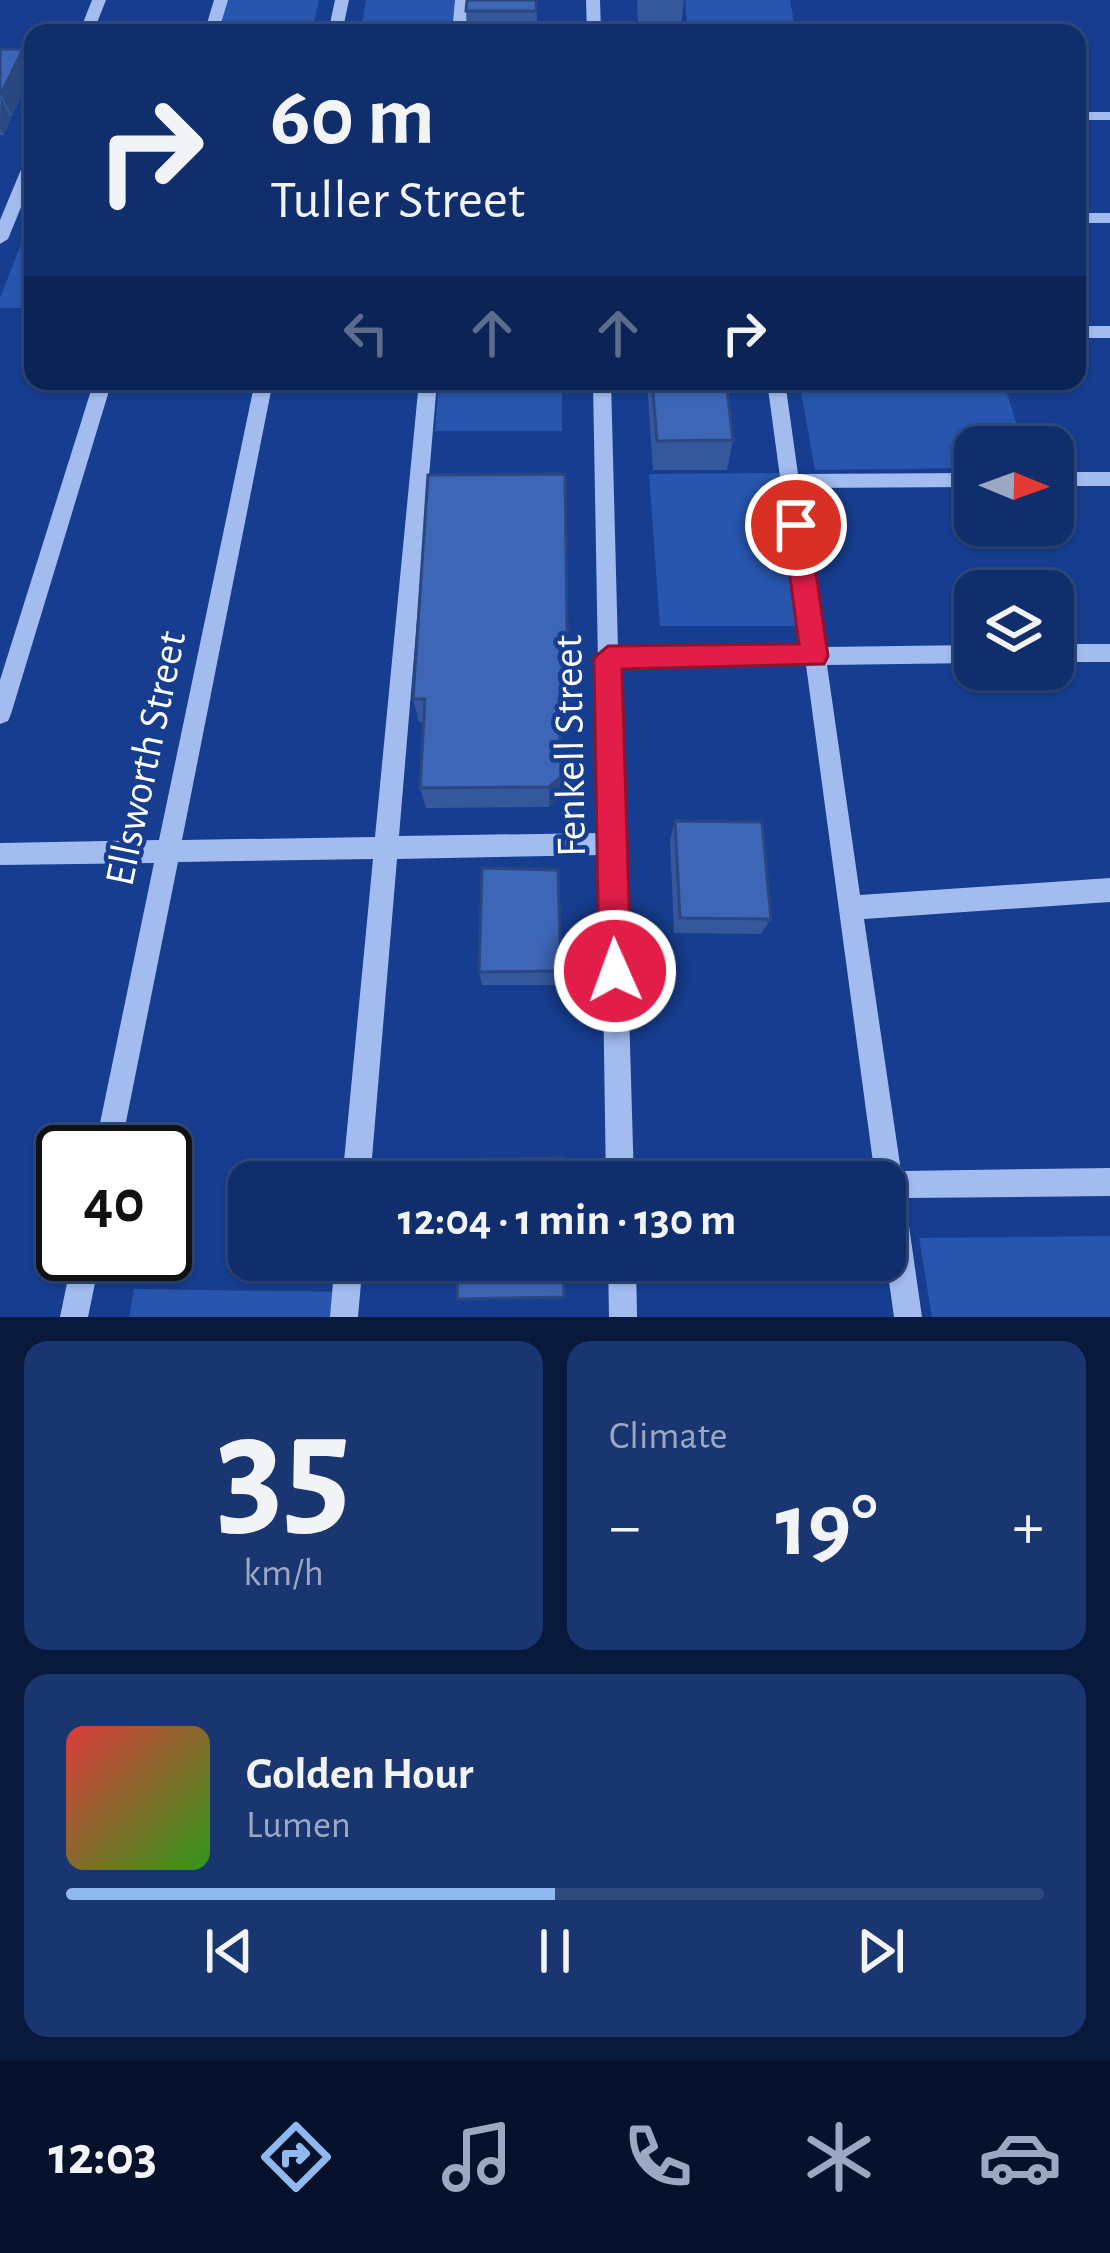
<!DOCTYPE html>
<html lang="en">
<head>
<meta charset="utf-8">
<style>
	:root { --surface:#102e6b; --page:#193671; --text:#f1f3f6; --muted:#9ca8c1; --line:#304a7e; --accent:#90b9f0 }
	body { margin:0; font-family:"Alegreya Sans",sans-serif; background:var(--page); color:var(--text); height:100vh; display:flex; flex-direction:column; font-size:45px; white-space:nowrap }
	* { box-sizing:border-box; margin:0 }
	p { font-size:39px; color:var(--muted) }
	.icon { flex:none; width:66px; height:66px; fill:none; stroke:currentColor; stroke-width:2; stroke-linecap:round; stroke-linejoin:round }
	.map { position:relative; height:1317px; overflow:hidden }
	.sheet { display:flex; flex-direction:column; gap:24px; padding:24px; background:#09193b; flex:1 }
	.sheet>* { flex:none }
	.guide { position:absolute; left:24px; top:24px; width:1062px; height:366px; border-radius:24px; box-shadow:0 3px 9px #0004,0 0 0 3px var(--line); background:#102e6b; color:var(--text); overflow:hidden }
	.needle { width:78px; rotate:91deg }
	.tools { position:absolute; left:954px; top:426px; display:grid; gap:24px }
	.tools a { display:grid; place-items:center; width:120px; height:120px; border-radius:24px; background:var(--surface); box-shadow:0 3px 9px #0004,0 0 0 3px var(--line); font-size:60px }
	.speed { position:absolute; left:36px; top:1125px; display:flex; gap:24px; font-size:60px; font-weight:700; text-align:center }
	.speed>* { display:grid; place-content:center; width:156px; height:156px; border-radius:50%; background:var(--surface); box-shadow:0 3px 9px #0004,0 0 0 3px var(--line); line-height:1 }
	.speed .limit { border:6px solid #111; border-radius:18px; background:#fff; color:#111 }
	.pin { position:absolute; display:grid; place-items:center; width:102px; height:102px; color:#fff; margin:-51px; border:6px solid #fff; border-radius:50%; box-shadow:0 3px 12px #0007 }
	.me { position:absolute; width:132px; margin:-66px; rotate:358deg; stroke-linejoin:round; filter:drop-shadow(0 0 9px #0008) }
	.turn { display:flex; align-items:center; gap:42px; height:252px; padding:0 48px; font-size:54px }
	.turn .icon { width:156px; height:156px; stroke-width:2.5 }
	.turn b { display:block; font-size:84px; line-height:102px }
	.lanes { display:flex; align-items:center; height:114px; padding:0 48px; background:#0003; justify-content:center; gap:60px; direction:ltr }
	.lanes .off { opacity:.35 }
	.big { font-size:90px; font-weight:700; line-height:1.1 }
	.sheet .card { flex:1; display:flex; flex-direction:column; justify-content:center; gap:18px; min-width:0; padding:0 42px; border-radius:24px; background:var(--page) }
	.sheet .dial { align-items:center; gap:0 }
	.dial b { font-size:156px; line-height:1 }
	.song { display:flex; align-items:center; gap:36px }
	.cover { width:144px; height:144px; border-radius:18px; background:linear-gradient(135deg,hsl(0 70% 55%),hsl(110 70% 35%)) }
	.played { height:12px; border-radius:6px; background:linear-gradient(90deg,var(--accent) 50%,var(--line) 50%) }
	.keys { display:flex; justify-content:space-around; direction:ltr }
	.heat { display:flex; justify-content:space-between; align-items:center; font-size:66px; direction:ltr }
	.sheet .tiles { flex:1; display:grid; gap:24px; grid-template-columns:1fr 1fr }
	.card:last-child { grid-column:span 2 }
	.trip { position:absolute; left:228px; top:1161px; width:678px; height:120px; border-radius:24px; background:var(--surface); box-shadow:0 3px 9px #0004,0 0 0 3px var(--line); font-weight:700; line-height:120px; text-align:center }
	.tabs { display:flex; height:192px; justify-content:space-around; align-items:center; background:#06122b; color:var(--muted) }
	.tabs .icon { width:84px; height:84px }
	.tabs .selected { color:var(--accent) }
	.tabs b { font-size:54px; color:var(--text) }
	.map>svg:first-child { display:block }
	.green { fill:#2855ad }
	.lines { fill:none; stroke-linecap:round; stroke-linejoin:round }
	.minor { fill:#a2bcf0; fill-rule:evenodd }
	.wall { fill:#35589d }
	.shaded-wall { fill:#2b4780 }
	.building { fill:#3e66b7; stroke:#2b4780; stroke-width:3 }
	.route { fill:#e11d48; stroke:#92132f; stroke-width:3 }
	.labels { text-anchor:middle; stroke-width:9; stroke-linejoin:round; paint-order:stroke }
	.street-label { font-size:42px; fill:#fff; stroke:#163d8f }
</style>
</head>
<body>
<div class="map">
<svg width="1110" height="1317" viewBox="0 0 1110 1317">
	<rect width="100%" height="100%" fill="#163d8f"/>
	<!-- green -->
	<g class="green">
		<polygon points="227,0 319,0 312,33 218,33"/>
		<polygon points="366,0 460,0 457,33 360,33"/>
		<polygon points="685,0 790,0 794,22 687,22"/>
		<polygon points="33,213 33,308 0,308 0,298"/>
		<polygon points="439,381 562,381 562,431 435,431"/>
		<polygon points="799,381 1003,381 1024,447 975,447 975,468 815,470"/>
		<polygon points="779,473 800,626 660,626 649,474"/>
		<polygon points="1110,1236 1110,1317 932,1317 919,1238"/>
		<polygon points="134,1289 356,1292 354,1317 129,1317"/>
	</g>
	<g class="lines">
		<!-- minor -->
		<g class="minor">
			<polygon points="92,0 106,0 93,33 79,33"/>
			<polygon points="214,0 228,0 218,33 204,33"/>
			<polygon points="335,0 349,0 342,33 328,33"/>
			<polygon points="455,0 469,0 466,33 452,33"/>
			<polygon points="586,0 600,0 601,33 587,33"/>
			<rect x="0" y="57" width="33" height="8"/>
			<rect x="1077" y="112" width="33" height="8"/>
			<polygon points="33,155 33,178 8,239 0,244 0,220 25,160"/>
			<rect x="1077" y="213" width="33" height="10"/>
			<rect x="1077" y="326" width="33" height="12"/>
			<polygon points="94,381 112,381 11,714 8,721 0,724 0,680"/>
			<polygon points="255,381 273,381 182,840 375,837 419,381 437,381 399,836 601,833 593,381 611,381 618,649 803,647 767,381 785,381 798,474 975,473 975,487 801,488 824,647 975,645 975,663 827,665 860,895 1110,878 1110,902 864,919 901,1171 1110,1168 1110,1196 905,1198 922,1317 894,1317 885,1253 885,1182 873,1182 875,1177 806,665 619,667 634,1182 606,1182 601,855 397,859 370,1182 342,1182 373,859 178,862 120,1152 94,1152 154,863 0,865 0,843 159,840"/>
			<rect x="1053" y="472" width="57" height="14"/>
			<rect x="1053" y="644" width="57" height="18"/>
			<polygon points="73,1254 101,1254 88,1317 60,1317"/>
			<polygon points="335,1260 363,1260 358,1317 330,1317"/>
			<polygon points="608,1260 636,1260 637,1317 609,1317"/>
		</g>
	</g>
	<!-- wall -->
	<g class="wall">
		<polygon points="537,0 537,33 467,33 466,11"/>
		<polygon points="637,0 684,0 681,27 638,28"/>
		<polygon points="0,49 23,49 33,72 12,116 10,116 11,119 4,135 0,135"/>
		<polygon points="647,381 726,381 733,440 727,470 653,470"/>
		<polygon points="568,697 568,720 560,721 560,797 549,807 426,808 420,788 424,722 419,722 413,699"/>
		<polygon points="675,821 771,919 761,934 674,933 670,840"/>
		<polygon points="561,971 561,985 482,985 479,972"/>
	</g>
	<!-- shaded-wall -->
	<g class="shaded-wall">
		<polygon points="23,49 33,72 12,116 1,94"/>
		<polygon points="1,97 11,119 4,135 0,128"/>
		<polygon points="561,777 560,797 549,807 549,787"/>
	</g>
	<!-- building -->
	<g class="building">
		<polygon points="467,0 536,0 536,11 466,11"/>
		<polygon points="0,49 23,49 1,94 0,94"/>
		<polygon points="652,381 726,381 733,440 657,441"/>
		<polygon points="565,474 568,697 559,698 561,777 549,787 420,788 425,699 413,699 428,475"/>
		<polygon points="675,821 762,822 771,919 680,918"/>
		<polygon points="482,868 558,870 561,971 479,972"/>
		<polygon points="562,1158 562,1182 442,1182 442,1160"/>
		<polygon points="458,1260 563,1260 564,1297 457,1299"/>
	</g>
	<!-- route -->
	<polygon class="route" points="796,515 809,525 828,656 824,664 622,669 631,971 627,982 615,987 604,982 599,971 594,658 608,646 799,644 783,525"/>
	<g class="labels">
		<!-- street labels -->
		<g class="street-label">
			<text transform="translate(568 746) rotate(-91)" y="15">Fenkell Street</text>
			<text transform="translate(144 758) rotate(-78)" y="15">Ellsworth Street</text>
		</g>
	</g>
</svg>
<div class="tools">
<a><svg class="needle" viewBox="-14 -14 28 28"><path d="M0-13l5 13h-10z" fill="#e53935"/><path d="M0 13l5-13h-10z" fill="#9ca8c1"/></svg></a>
<a><svg class="icon" aria-label="layers" viewBox="0 0 24 24"><path d="M12 4l9 5-9 5-9-5zM3 14l9 5 9-5"/></svg></a>
</div>
<div class="speed"><div class="limit">40</div></div>
<div class="pin" style="left:796px;top:525px;background:#d93025"><svg class="icon" aria-label="arrive" viewBox="0 0 24 24"><path d="M6 21V4h12l-3 4 3 4H6"/></svg></div>
<svg class="me" style="left:615px;top:971px" viewBox="-20 -20 40 40"><circle r="17" fill="#e11d48" stroke="#fff" stroke-width="3"/><path d="M0-11L8 9 0 5-8 9z" fill="#fff"/></svg>
<div class="trip">12:04 · 1 min · 130 m</div>
<div class="guide">
<div class="turn"><svg class="icon" aria-label="right" viewBox="0 0 24 24"><path d="M7 20v-9h11M14 6l5 5-5 5"/></svg><div><b>60 m</b>Tuller Street</div></div>
<div class="lanes"><svg class="icon off" aria-label="left" viewBox="0 0 24 24"><path d="M17 20v-9H6M10 6l-5 5 5 5"/></svg><svg class="icon off" aria-label="ahead" viewBox="0 0 24 24"><path d="M12 20V5M6 11l6-6 6 6"/></svg><svg class="icon off" aria-label="ahead" viewBox="0 0 24 24"><path d="M12 20V5M6 11l6-6 6 6"/></svg><svg class="icon" aria-label="right" viewBox="0 0 24 24"><path d="M7 20v-9h11M14 6l5 5-5 5"/></svg></div>
</div>
</div>
<section class="sheet">
<div class="tiles">
<div class="card dial"><b>35</b><p>km/h</p></div>
<div class="card"><p>Climate</p>
<div class="heat"><a>−</a><b class="big">19°</b><a>+</a></div>
</div>
<div class="card">
<div class="song"><i class="cover"></i><div><b>Golden Hour</b><p>Lumen</p></div></div>
<div class="played"></div>
<div class="keys"><svg class="icon" aria-label="previous" viewBox="0 0 24 24"><path d="M18 5L8 12l10 7zM5 5v14"/></svg><svg class="icon" aria-label="pause" viewBox="0 0 24 24"><path d="M8 5v14M16 5v14"/></svg><svg class="icon" aria-label="next" viewBox="0 0 24 24"><path d="M6 5l10 7-10 7zM19 5v14"/></svg></div>
</div>
</div>
</section>
<nav class="tabs">
<b>12:03</b>
<svg class="icon selected" aria-label="directions" viewBox="0 0 24 24"><path d="M12 3l9 9-9 9-9-9zM9 14v-3h6M13 9l2 2-2 2"/></svg>
<svg class="icon" aria-label="music" viewBox="0 0 24 24"><path d="M9 18V5l10-2v13"/><circle cx="6" cy="18" r="3"/><circle cx="16" cy="16" r="3"/></svg>
<svg class="icon" aria-label="phone" viewBox="0 0 24 24"><path d="M5 4h4l2 5-3 2q2 4 5 5l2-3 5 2v4C11 20 4 13 5 4z"/></svg>
<svg class="icon" aria-label="climate" viewBox="0 0 24 24"><path d="M12 3v18M4 7l16 10M4 17L20 7"/></svg>
<svg class="icon" aria-label="car" viewBox="0 0 24 24"><path d="M5 17H2v-5l4-1 3-4h7l3 4 3 1v5h-3M9 17h6M6 11h13"/><circle cx="7" cy="17" r="2"/><circle cx="17" cy="17" r="2"/></svg>
</nav>
</body>
</html>
